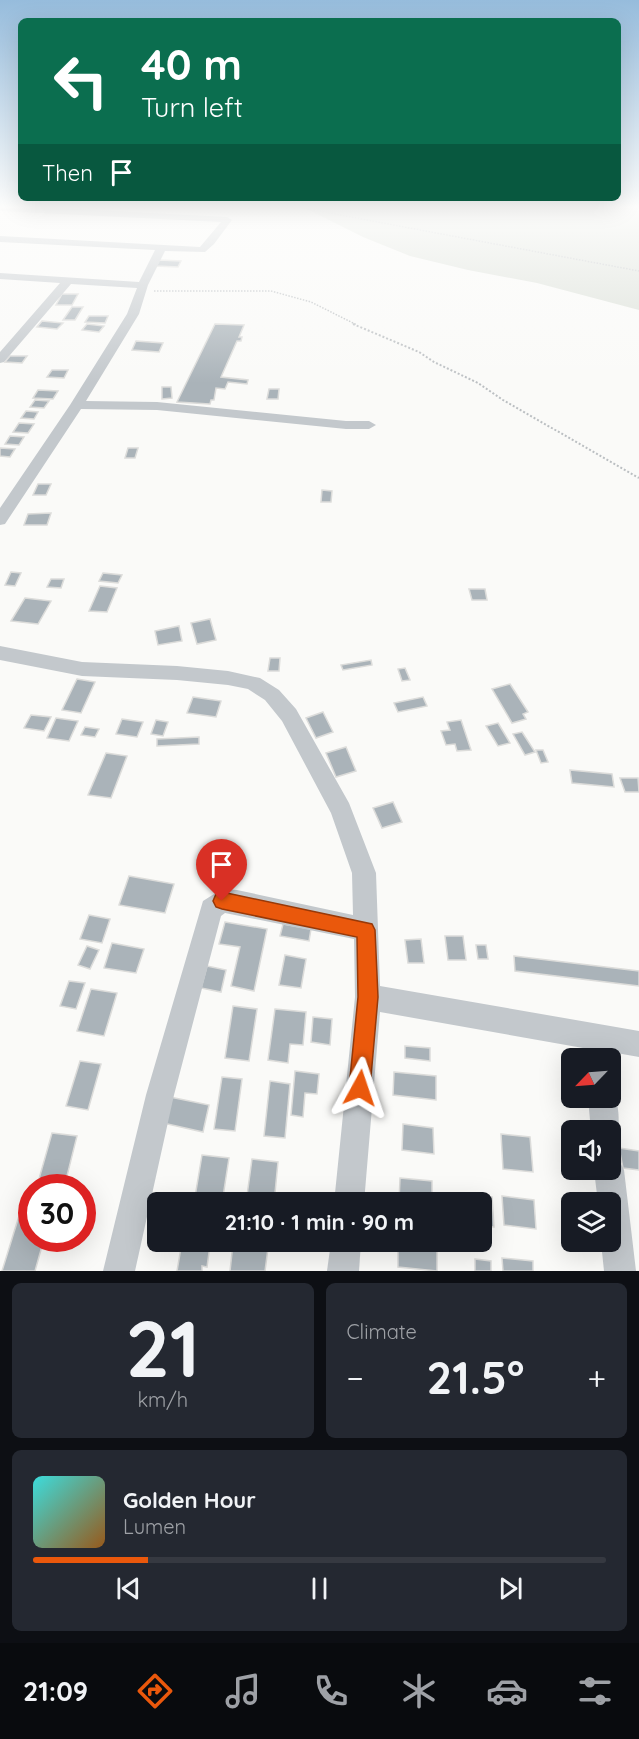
<!DOCTYPE html>
<html lang="en">
<head>
<meta charset="utf-8">
<style>
	:root { --surface:#171b24; --page:#242831; --text:#f1f3f6; --muted:#9ea1a6; --line:#363941; --accent:#ea580c }
	body { margin:0; font-family:Quicksand,sans-serif; background:var(--page); color:var(--text); height:100vh; display:flex; flex-direction:column; font-size:22px; white-space:nowrap }
	* { box-sizing:border-box; margin:0 }
	p { font-size:20px; color:var(--muted) }
	.icon { flex:none; width:33px; height:33px; fill:none; stroke:currentColor; stroke-width:2; stroke-linecap:round; stroke-linejoin:round }
	.map { position:relative; height:1271px; overflow:hidden }
	.sheet { display:flex; flex-direction:column; gap:12px; padding:12px; background:#0d0f14; flex:1 }
	.sheet>* { flex:none }
	.banner { position:absolute; left:18px; top:18px; width:603px; height:183px; border-radius:9px; box-shadow:0 6px 24px #0002; background:#0b6e4f; color:#fff; overflow:hidden }
	.needle { width:39px; rotate:245deg }
	.buttons { position:absolute; left:561px; top:1048px; display:grid; gap:12px }
	.buttons a { display:grid; place-items:center; width:60px; height:60px; border-radius:9px; background:var(--surface); box-shadow:0 6px 24px #0002; font-size:30px }
	.speed { position:absolute; left:18px; top:1174px; display:flex; gap:12px; font-size:30px; font-weight:700; text-align:center }
	.speed>* { display:grid; place-content:center; width:78px; height:78px; border-radius:50%; background:var(--surface); box-shadow:0 6px 24px #0002; line-height:1 }
	.speed .limit { border:9px solid #d22; background:#fff; color:#111 }
	.pin { position:absolute; display:grid; place-items:center; width:51px; height:51px; color:#fff; margin:-62px -26px; border-radius:50% 50% 50% 0; rotate:-45deg; box-shadow:0 0 6px #0007 }
	.pin .icon { rotate:45deg }
	.me { position:absolute; width:66px; margin:-33px; rotate:5deg; stroke-linejoin:round; filter:drop-shadow(0 0 4px #0008) }
	.turn { display:flex; align-items:center; gap:21px; height:126px; padding:0 24px; font-size:27px }
	.turn .icon { width:78px; height:78px; stroke-width:2.5 }
	.turn b { display:block; font-size:42px; line-height:51px }
	.then { display:flex; align-items:center; height:57px; padding:0 24px; background:#0003; gap:12px; font-size:22px }
	.big { font-size:45px; font-weight:700; line-height:1.1 }
	.sheet .widget { flex:1; display:flex; flex-direction:column; justify-content:center; gap:9px; min-width:0; padding:0 21px; border-radius:9px; background:var(--page) }
	.sheet .dial { align-items:center; gap:0 }
	.dial b { font-size:78px; line-height:1 }
	.song { display:flex; align-items:center; gap:18px }
	.cover { width:72px; height:72px; border-radius:9px; background:linear-gradient(135deg,hsl(180 70% 55%),hsl(30 70% 35%)) }
	.played { height:6px; border-radius:3px; background:linear-gradient(90deg,var(--accent) 20%,var(--line) 20%) }
	.keys { display:flex; justify-content:space-around; direction:ltr }
	.heat { display:flex; justify-content:space-between; align-items:center; font-size:33px; direction:ltr }
	.sheet .tiles { flex:1; display:grid; gap:12px; grid-template-columns:1fr 1fr }
	.widget:last-child { grid-column:span 2 }
	.trip { position:absolute; left:147px; top:1192px; width:345px; height:60px; border-radius:9px; background:var(--surface); box-shadow:0 6px 24px #0002; font-weight:700; line-height:60px; text-align:center }
	.tab-bar { display:flex; height:96px; justify-content:space-around; align-items:center; background:#090b0e; color:var(--muted) }
	.tab-bar .icon { width:42px; height:42px }
	.tab-bar .on { color:var(--accent) }
	.tab-bar b { font-size:27px; color:var(--text) }
	.map>svg:first-child { display:block }
	.green { fill:#dadfd7 }
	.building { fill:#aab3b9; stroke:#dcdcda; stroke-width:1.5 }
	.lines { fill:none; stroke-linecap:round; stroke-linejoin:round }
	.path-far1 { stroke:#bbbfc2; stroke-width:1.5; stroke-dasharray:1.5 1.5; stroke-linecap:butt }
	.path { stroke:#bbbfc2; stroke-width:2; stroke-dasharray:2 2; stroke-linecap:butt }
	.minor { fill:#c3c8cc; fill-rule:evenodd }
	.route { fill:#ea580c; stroke:#983908; stroke-width:1.5 }
</style>
</head>
<body>
<div class="map">
<svg width="639" height="1271" viewBox="0 0 639 1271">
	<rect width="100%" height="100%" fill="#fafaf8"/>
	<!-- green -->
	<polygon class="green" points="299,205 639,205 639,310 537,283 468,270 410,256 363,237"/>
	<!-- building -->
	<g class="building">
		<polygon points="159,260 181,261 178,267 156,266"/>
		<polygon points="62,294 78,294 72,305 56,305"/>
		<polygon points="72,307 83,307 75,320 63,320"/>
		<polygon points="89,316 108,316 105,323 85,322"/>
		<polygon points="42,321 63,323 57,329 37,327"/>
		<polygon points="87,324 104,326 99,332 82,330"/>
		<polygon points="215,324 244,325 239,337 242,337 241,341 237,341 221,377 248,380 247,384 228,382 225,389 216,388 214,400 211,400 210,404 177,402"/>
		<polygon points="136,341 163,343 159,352 132,350"/>
		<polygon points="10,356 27,356 22,363 5,362"/>
		<polygon points="52,370 68,370 64,378 47,377"/>
		<polygon points="162,387 171,387 172,398 162,399"/>
		<polygon points="269,389 279,389 278,399 267,399"/>
		<polygon points="38,390 58,391 53,399 33,398"/>
		<polygon points="35,400 49,401 44,408 30,407"/>
		<polygon points="26,411 38,412 34,419 21,418"/>
		<polygon points="19,423 34,424 28,433 13,432"/>
		<polygon points="10,436 24,437 19,445 5,444"/>
		<polygon points="0,448 15,449 10,457 0,456"/>
		<polygon points="128,448 138,448 135,458 125,458"/>
		<polygon points="38,484 51,484 46,495 33,495"/>
		<polygon points="322,490 332,491 331,502 321,502"/>
		<polygon points="51,513 47,525 24,525 28,514"/>
		<polygon points="11,572 21,573 15,586 5,585"/>
		<polygon points="103,573 122,575 118,583 99,581"/>
		<polygon points="51,579 64,579 61,588 47,587"/>
		<polygon points="100,586 117,588 107,612 89,611"/>
		<polygon points="469,589 485,589 487,600 472,600"/>
		<polygon points="25,598 51,601 38,624 11,621"/>
		<polygon points="210,619 216,640 197,644 191,623"/>
		<polygon points="179,626 182,641 158,645 155,631"/>
		<polygon points="270,658 280,658 279,671 268,671"/>
		<polygon points="371,660 372,665 343,670 341,665"/>
		<polygon points="405,668 410,680 402,681 398,669"/>
		<polygon points="77,679 95,682 81,713 62,710"/>
		<polygon points="510,684 528,712 523,714 526,719 512,723 492,689"/>
		<polygon points="193,697 221,701 216,717 187,713"/>
		<polygon points="423,697 427,706 398,712 394,703"/>
		<polygon points="323,712 333,732 316,738 306,718"/>
		<polygon points="31,715 51,717 44,731 24,728"/>
		<polygon points="56,718 78,721 69,741 47,738"/>
		<polygon points="122,719 143,722 137,737 116,734"/>
		<polygon points="156,720 168,722 163,736 151,734"/>
		<polygon points="461,720 471,750 457,751 455,744 446,745 441,731 450,730 447,722"/>
		<polygon points="498,723 510,743 498,746 486,726"/>
		<polygon points="85,727 99,729 95,737 81,735"/>
		<polygon points="522,732 535,752 525,755 513,734"/>
		<polygon points="199,737 199,744 157,746 157,739"/>
		<polygon points="346,747 356,771 336,777 326,753"/>
		<polygon points="536,750 543,750 548,762 541,763"/>
		<polygon points="106,753 127,756 111,798 88,795"/>
		<polygon points="570,770 612,774 614,787 572,783"/>
		<polygon points="620,778 638,778 639,792 625,792"/>
		<polygon points="393,802 402,822 382,828 373,808"/>
		<polygon points="129,876 174,884 165,913 119,905"/>
		<polygon points="89,915 110,919 102,943 80,939"/>
		<polygon points="225,922 267,929 254,991 231,986 240,947 219,944"/>
		<polygon points="283,924 311,929 309,941 280,936"/>
		<polygon points="445,936 463,936 466,960 448,960"/>
		<polygon points="421,939 424,963 408,963 405,940"/>
		<polygon points="112,943 144,949 136,973 104,968"/>
		<polygon points="476,945 486,945 488,959 478,959"/>
		<polygon points="87,946 99,950 90,969 78,965"/>
		<polygon points="285,955 306,959 301,988 279,985"/>
		<polygon points="514,956 639,971 639,986 515,971"/>
		<polygon points="207,966 226,970 221,992 201,988"/>
		<polygon points="69,981 85,983 76,1009 60,1006"/>
		<polygon points="91,989 117,993 104,1036 77,1031"/>
		<polygon points="233,1006 257,1009 249,1061 225,1058"/>
		<polygon points="275,1009 306,1012 303,1045 290,1044 288,1063 268,1060"/>
		<polygon points="313,1017 332,1019 330,1045 311,1042"/>
		<polygon points="405,1046 430,1048 430,1061 405,1058"/>
		<polygon points="80,1061 101,1064 88,1110 66,1106"/>
		<polygon points="295,1071 319,1074 317,1094 305,1093 303,1117 291,1115"/>
		<polygon points="394,1072 436,1076 436,1100 393,1095"/>
		<polygon points="222,1077 242,1079 235,1131 214,1129"/>
		<polygon points="270,1081 290,1084 285,1138 264,1136"/>
		<polygon points="170,1097 209,1105 203,1132 163,1123"/>
		<polygon points="403,1124 433,1128 434,1154 402,1150"/>
		<polygon points="52,1133 77,1136 64,1188 37,1186"/>
		<polygon points="501,1134 530,1137 533,1172 503,1169"/>
		<polygon points="619,1148 639,1151 639,1170 623,1168"/>
		<polygon points="202,1155 229,1158 222,1203 194,1203"/>
		<polygon points="252,1159 278,1162 274,1203 246,1203"/>
		<polygon points="400,1178 432,1181 432,1203 399,1203"/>
		<polygon points="480,1196 492,1197 494,1227 482,1226"/>
		<polygon points="502,1196 534,1200 536,1229 504,1225"/>
		<polygon points="19,1216 32,1219 32,1239 44,1239 35,1271 2,1271"/>
		<polygon points="182,1242 210,1245 207,1267 202,1266 202,1271 177,1271"/>
		<polygon points="398,1242 437,1242 437,1271 398,1267"/>
		<polygon points="233,1244 268,1248 265,1271 230,1271"/>
		<polygon points="502,1258 533,1261 533,1271 503,1271"/>
		<polygon points="475,1259 491,1261 491,1271 475,1271"/>
	</g>
	<g class="lines">
		<!-- path-far1 -->
		<g class="path-far1">
			<polyline points="287,205 639,271"/>
			<polyline points="154,291 271,291 311,302 357,325"/>
		</g>
		<!-- path -->
		<polyline class="path" points="353,324 419,352 434,362 478,383 503,400 639,478"/>
		<!-- minor -->
		<g class="minor">
			<polygon points="0,205 227,217 232,220 214,244 205,252 165,251 148,285 139,314 86,401 157,402 346,421 369,421 376,425 369,429 346,429 157,410 81,409 5,524 0,525 0,508 70,405 127,314 137,288 71,284 4,362 0,363 0,352 60,283 0,279 0,273 139,282 155,250 0,242 0,236 200,247 221,222 0,211"/>
			<polygon points="0,646 82,662 177,666 228,671 260,678 279,690 296,709 349,803 376,873 380,986 639,1031 639,1057 611,1052 610,1061 610,1059 584,1059 583,1048 380,1012 364,1203 334,1203 355,997 354,939 225,913 221,916 174,1095 135,1271 103,1271 146,1095 203,901 222,889 237,890 353,915 352,873 331,813 282,721 265,700 248,689 228,685 177,680 82,676 0,660"/>
			<path d="M610,1088C620,1101 621,1126 615,1141L610,1143V1131H591L588,1098H610Z"/>
			<polygon points="610,1156 619,1160 624,1170 636,1271 604,1271 601,1242 610,1242 610,1203 598,1203 594,1170 610,1170"/>
			<polygon points="331,1242 361,1242 359,1271 327,1271"/>
		</g>
	</g>
	<!-- sky -->
	<linearGradient id="sky" x2="0" y2="1"><stop stop-color="#96bcdc"/><stop offset="0.54" stop-color="#fdfdfc"/><stop offset="1" stop-color="#fdfdfc" stop-opacity="0"/></linearGradient>
	<rect width="639" height="383" fill="url(#sky)"/>
	<!-- route -->
	<polygon class="route" points="222,892 372,924 375,930 378,997 370,1088 367,1096 360,1099 352,1096 349,1088 358,997 357,937 222,909 216,907 213,901 216,894"/>
</svg>
<div class="buttons">
<a><svg class="needle" viewBox="-14 -14 28 28"><path d="M0-13l5 13h-10z" fill="#e53935"/><path d="M0 13l5-13h-10z" fill="#9ea1a6"/></svg></a>
<a><svg class="icon" aria-label="sound" viewBox="0 0 24 24"><path d="M4 9h4l5-4v14l-5-4H4zM17 9q2 3 0 6"/></svg></a>
<a><svg class="icon" aria-label="layers" viewBox="0 0 24 24"><path d="M12 4l9 5-9 5-9-5zM3 14l9 5 9-5"/></svg></a>
</div>
<div class="speed"><div class="limit">30</div></div>
<div class="pin" style="left:222px;top:901px;background:#d93025"><svg class="icon" aria-label="arrive" viewBox="0 0 24 24"><path d="M6 21V4h12l-3 4 3 4H6"/></svg></div>
<svg class="me" style="left:360px;top:1088px" viewBox="-20 -20 40 40"><path d="M0-17L14 15 0 8-14 15z" fill="#ea580c" stroke="#fff" stroke-width="4"/></svg>
<div class="trip">21:10 · 1 min · 90 m</div>
<div class="banner">
<div class="turn"><svg class="icon" aria-label="left" viewBox="0 0 24 24"><path d="M17 20v-9H6M10 6l-5 5 5 5"/></svg><div><b>40 m</b>Turn left</div></div>
<div class="then">Then<svg class="icon" aria-label="arrive" viewBox="0 0 24 24"><path d="M6 21V4h12l-3 4 3 4H6"/></svg></div>
</div>
</div>
<section class="sheet">
<div class="tiles">
<div class="widget dial"><b>21</b><p>km/h</p></div>
<div class="widget"><p>Climate</p>
<div class="heat"><a>−</a><b class="big">21.5°</b><a>+</a></div>
</div>
<div class="widget">
<div class="song"><i class="cover"></i><div><b>Golden Hour</b><p>Lumen</p></div></div>
<div class="played"></div>
<div class="keys"><svg class="icon" aria-label="previous" viewBox="0 0 24 24"><path d="M18 5L8 12l10 7zM5 5v14"/></svg><svg class="icon" aria-label="pause" viewBox="0 0 24 24"><path d="M8 5v14M16 5v14"/></svg><svg class="icon" aria-label="next" viewBox="0 0 24 24"><path d="M6 5l10 7-10 7zM19 5v14"/></svg></div>
</div>
</div>
</section>
<nav class="tab-bar">
<b>21:09</b>
<svg class="icon on" aria-label="directions" viewBox="0 0 24 24"><path d="M12 3l9 9-9 9-9-9zM9 14v-3h6M13 9l2 2-2 2"/></svg>
<svg class="icon" aria-label="music" viewBox="0 0 24 24"><path d="M9 18V5l10-2v13"/><circle cx="6" cy="18" r="3"/><circle cx="16" cy="16" r="3"/></svg>
<svg class="icon" aria-label="phone" viewBox="0 0 24 24"><path d="M5 4h4l2 5-3 2q2 4 5 5l2-3 5 2v4C11 20 4 13 5 4z"/></svg>
<svg class="icon" aria-label="climate" viewBox="0 0 24 24"><path d="M12 3v18M4 7l16 10M4 17L20 7"/></svg>
<svg class="icon" aria-label="car" viewBox="0 0 24 24"><path d="M5 17H2v-5l4-1 3-4h7l3 4 3 1v5h-3M9 17h6M6 11h13"/><circle cx="7" cy="17" r="2"/><circle cx="17" cy="17" r="2"/></svg>
<svg class="icon" aria-label="filters" viewBox="0 0 24 24"><path d="M4 7h16M4 17h16"/><circle cx="9" cy="7" r="2"/><circle cx="15" cy="17" r="2"/></svg>
</nav>
</body>
</html>
